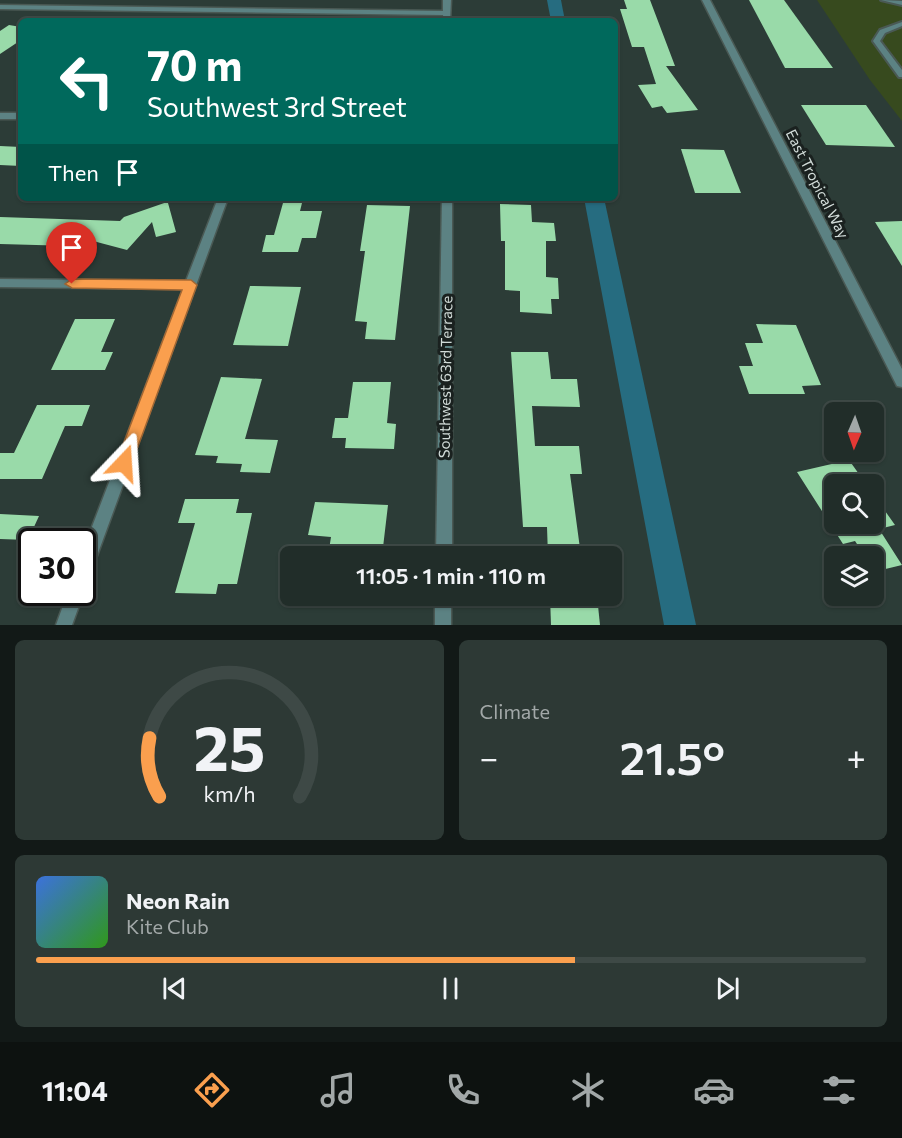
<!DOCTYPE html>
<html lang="en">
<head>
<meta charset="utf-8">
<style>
	:root { --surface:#212d29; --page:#2d3935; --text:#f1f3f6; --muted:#a2a8a8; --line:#3e4946; --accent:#fa9f4e }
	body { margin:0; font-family:Commissioner,sans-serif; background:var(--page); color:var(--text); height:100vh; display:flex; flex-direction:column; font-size:22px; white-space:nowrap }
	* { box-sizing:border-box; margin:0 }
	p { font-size:20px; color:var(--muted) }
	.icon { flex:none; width:33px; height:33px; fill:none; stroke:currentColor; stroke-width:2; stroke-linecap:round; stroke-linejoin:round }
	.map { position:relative; height:625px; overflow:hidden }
	.side { display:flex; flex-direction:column; gap:15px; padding:15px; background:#121917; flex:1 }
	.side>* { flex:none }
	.banner { position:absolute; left:18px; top:18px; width:600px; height:183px; border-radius:9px; box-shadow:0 2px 4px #0004,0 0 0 2px var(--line); background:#00695c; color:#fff; overflow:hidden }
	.needle { width:39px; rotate:182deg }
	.fabs { position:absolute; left:824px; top:402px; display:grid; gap:12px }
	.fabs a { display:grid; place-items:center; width:60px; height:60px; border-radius:9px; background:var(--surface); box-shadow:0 2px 4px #0004,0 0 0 2px var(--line); font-size:30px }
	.speed { position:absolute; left:18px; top:528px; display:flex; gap:12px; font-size:30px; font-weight:700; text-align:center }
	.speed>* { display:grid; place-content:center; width:78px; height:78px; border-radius:50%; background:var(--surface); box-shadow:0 2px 4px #0004,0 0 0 2px var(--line); line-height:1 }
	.speed .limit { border:3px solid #111; border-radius:9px; background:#fff; color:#111 }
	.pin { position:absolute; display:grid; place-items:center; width:51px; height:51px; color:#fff; margin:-62px -26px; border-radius:50% 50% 50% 0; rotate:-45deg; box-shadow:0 0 6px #0007 }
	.pin .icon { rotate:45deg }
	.me { position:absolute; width:66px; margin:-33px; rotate:20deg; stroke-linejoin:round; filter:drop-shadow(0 0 4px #0008) }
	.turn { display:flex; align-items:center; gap:21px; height:126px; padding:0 30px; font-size:27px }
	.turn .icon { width:78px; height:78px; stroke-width:2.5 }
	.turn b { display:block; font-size:42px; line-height:51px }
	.then { display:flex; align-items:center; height:57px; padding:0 30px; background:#0003; gap:12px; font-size:22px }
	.big { font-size:45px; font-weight:600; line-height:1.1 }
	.side .card { flex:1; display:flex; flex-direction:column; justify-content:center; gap:9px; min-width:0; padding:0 21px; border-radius:9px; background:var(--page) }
	.side .dial { align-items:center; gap:0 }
	.dial svg { height:156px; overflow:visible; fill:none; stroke:var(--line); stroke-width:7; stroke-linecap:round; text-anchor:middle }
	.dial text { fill:var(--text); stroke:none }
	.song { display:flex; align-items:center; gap:18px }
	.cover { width:72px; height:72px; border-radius:9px; background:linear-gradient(135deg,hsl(220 70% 55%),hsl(110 70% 35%)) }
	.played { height:6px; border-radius:3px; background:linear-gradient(90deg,var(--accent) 65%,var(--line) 65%) }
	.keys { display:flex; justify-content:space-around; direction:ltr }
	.heat { display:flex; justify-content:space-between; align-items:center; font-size:33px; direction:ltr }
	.side .tiles { flex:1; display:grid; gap:15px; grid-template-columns:1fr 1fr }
	.card:last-child { grid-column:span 2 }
	.trip { position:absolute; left:280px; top:546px; width:342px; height:60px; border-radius:9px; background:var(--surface); box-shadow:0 2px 4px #0004,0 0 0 2px var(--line); font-weight:600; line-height:60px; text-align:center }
	.tabs { display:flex; height:96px; justify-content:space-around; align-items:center; background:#0d1210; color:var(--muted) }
	.tabs .icon { width:42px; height:42px }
	.tabs .active { color:var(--accent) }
	.tabs b { font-size:27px; color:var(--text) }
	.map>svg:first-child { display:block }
	.green { fill:#374a1e }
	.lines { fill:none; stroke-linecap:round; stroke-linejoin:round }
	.canal { fill:#266c80; fill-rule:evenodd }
	.building { fill:#99daa9 }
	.service-casing { stroke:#4a5954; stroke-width:4 }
	.minor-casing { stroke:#4a5954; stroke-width:3 }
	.service { fill:#5c8283; fill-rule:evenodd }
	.minor { fill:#5c8283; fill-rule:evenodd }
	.route { fill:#fa9f4e; stroke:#a26733; stroke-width:1.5 }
	.labels { text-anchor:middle; stroke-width:6; stroke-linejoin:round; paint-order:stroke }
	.street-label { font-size:15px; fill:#d2dcd9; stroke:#1a211f }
</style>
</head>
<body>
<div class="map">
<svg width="902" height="625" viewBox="0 0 902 625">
	<rect width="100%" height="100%" fill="#2c3c37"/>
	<!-- green -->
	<polygon class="green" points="817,0 902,0 902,121 870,80"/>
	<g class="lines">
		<!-- canal -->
		<g class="canal">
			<polygon points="547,0 561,0 565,21 551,21"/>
			<polygon points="584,198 604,198 696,625 664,625"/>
		</g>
	</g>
	<!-- building -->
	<g class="building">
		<polygon points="624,0 650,0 675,66 666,66 698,110 667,113 662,106 652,108 638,85 656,84 644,47 632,47 620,9 627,9"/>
		<polygon points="749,0 784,0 833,68 785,68"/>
		<polygon points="9,25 21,27 21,40 0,54 0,31"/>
		<polygon points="801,105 866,105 895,147 826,145"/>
		<polygon points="0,146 21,147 21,166 0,165"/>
		<polygon points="681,149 724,150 741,193 695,193"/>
		<polygon points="170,201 168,203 176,232 156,237 152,222 127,250 78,237 72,246 0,244 0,217 120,221 124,217"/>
		<polygon points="283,203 302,203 300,211 322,211 316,238 302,238 298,252 262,252 266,235 274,235"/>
		<polygon points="500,204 531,205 532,222 554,223 556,241 546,241 546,277 558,278 559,299 551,299 552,314 520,312 520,291 505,290 505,241 501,241"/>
		<polygon points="367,205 410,206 395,340 365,339 367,322 355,321 365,251 360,251"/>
		<polygon points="902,221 902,266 875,222"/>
		<polygon points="250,286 301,287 288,346 233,345"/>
		<polygon points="75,319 115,319 101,352 113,352 105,370 51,370"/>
		<polygon points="756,324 796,325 821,385 802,386 805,394 749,394 739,366 753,366 745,343 763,343"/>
		<polygon points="511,352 548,352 551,379 577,379 580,407 532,406 535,446 579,446 582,474 570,474 581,556 548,556 547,527 523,527"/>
		<polygon points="221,377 262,379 245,439 278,440 270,473 240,472 242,464 216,463 218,456 195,455"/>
		<polygon points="353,382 391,382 387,423 396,424 394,449 345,448 346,438 332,438 335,418 348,418"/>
		<polygon points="37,405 90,405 82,426 65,426 42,479 0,479 0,453 14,453"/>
		<polygon points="849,460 866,484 834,484 834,524 873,524 873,494 895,525 879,529 902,565 873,572 873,556 865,556 855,541 843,544 797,472"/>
		<polygon points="185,499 239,499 236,513 252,513 237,584 218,584 216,594 175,593 195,523 178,523"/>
		<polygon points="315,502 388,505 382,556 328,556 331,537 308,535"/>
		<polygon points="0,514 39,516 28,540 0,539"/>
		<polygon points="550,596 597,596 600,625 551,625"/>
	</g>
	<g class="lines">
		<!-- service casing -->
		<g class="service-casing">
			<g id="service">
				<polygon points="881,0 902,1 902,5"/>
				<polygon points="902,22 902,26 885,33 880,41 902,70 902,77 899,77 873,41 880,30"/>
			</g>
		</g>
		<!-- minor casing -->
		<g class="minor-casing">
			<g id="minor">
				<polygon points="443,0 451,0 450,21 444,21 443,15 0,9 0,5 443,11"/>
				<polygon points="702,0 710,0 902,369 902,387 897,386 895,382"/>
				<rect x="0" y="113" width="21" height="6"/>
				<polygon points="218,198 228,198 90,575 88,580 82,582 82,553 183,289 0,287 0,279 186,281"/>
				<polygon points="442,198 452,198 452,556 436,556"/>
				<polygon points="82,588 84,592 72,625 56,625 68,592 82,592"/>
				<rect x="435" y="596" width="16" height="29"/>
			</g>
		</g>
		<!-- service -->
		<use href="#service" class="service"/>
		<!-- minor -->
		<use href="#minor" class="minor"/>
	</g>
	<!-- route -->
	<polygon class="route" points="72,279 191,280 197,285 132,463 130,468 124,470 118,468 116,463 182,290 72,288 65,284"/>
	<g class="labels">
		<!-- street labels -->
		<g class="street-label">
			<text transform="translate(817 184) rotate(63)" y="5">East Tropical Way</text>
			<text transform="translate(446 377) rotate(-89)" y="5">Southwest 63rd Terrace</text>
		</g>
	</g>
</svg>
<div class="fabs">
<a><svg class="needle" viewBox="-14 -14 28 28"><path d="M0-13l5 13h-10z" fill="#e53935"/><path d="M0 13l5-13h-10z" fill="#a2a8a8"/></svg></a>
<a><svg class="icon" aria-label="search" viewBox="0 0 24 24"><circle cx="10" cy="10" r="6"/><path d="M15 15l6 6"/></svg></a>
<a><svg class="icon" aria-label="layers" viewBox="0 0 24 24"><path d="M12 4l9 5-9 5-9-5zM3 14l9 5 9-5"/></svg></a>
</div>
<div class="speed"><div class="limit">30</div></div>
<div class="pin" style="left:72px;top:284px;background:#d93025"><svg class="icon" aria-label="arrive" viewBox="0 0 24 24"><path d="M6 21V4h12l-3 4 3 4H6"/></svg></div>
<svg class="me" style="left:124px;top:463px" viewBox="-20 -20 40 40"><path d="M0-17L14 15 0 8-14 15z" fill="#fa9f4e" stroke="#fff" stroke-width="4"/></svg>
<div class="trip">11:05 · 1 min · 110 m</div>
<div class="banner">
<div class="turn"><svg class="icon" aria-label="left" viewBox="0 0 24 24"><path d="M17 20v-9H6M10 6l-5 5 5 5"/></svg><div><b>70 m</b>Southwest 3rd Street</div></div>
<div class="then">Then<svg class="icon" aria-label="arrive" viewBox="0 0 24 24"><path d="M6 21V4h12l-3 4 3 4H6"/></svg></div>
</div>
</div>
<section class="side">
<div class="tiles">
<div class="card dial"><svg viewBox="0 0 100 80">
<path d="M14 69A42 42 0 1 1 86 69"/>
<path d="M14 69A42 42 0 0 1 9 39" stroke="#fa9f4e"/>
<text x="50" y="56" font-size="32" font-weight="700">25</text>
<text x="50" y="72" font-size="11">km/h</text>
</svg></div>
<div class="card"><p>Climate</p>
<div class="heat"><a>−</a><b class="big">21.5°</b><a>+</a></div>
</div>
<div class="card">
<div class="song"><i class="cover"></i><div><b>Neon Rain</b><p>Kite Club</p></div></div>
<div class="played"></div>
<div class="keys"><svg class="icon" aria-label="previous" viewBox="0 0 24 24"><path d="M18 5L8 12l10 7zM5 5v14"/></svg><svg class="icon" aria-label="pause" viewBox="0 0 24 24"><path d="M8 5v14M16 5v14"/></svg><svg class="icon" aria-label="next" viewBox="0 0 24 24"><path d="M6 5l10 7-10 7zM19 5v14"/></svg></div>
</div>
</div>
</section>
<nav class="tabs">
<b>11:04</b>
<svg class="icon active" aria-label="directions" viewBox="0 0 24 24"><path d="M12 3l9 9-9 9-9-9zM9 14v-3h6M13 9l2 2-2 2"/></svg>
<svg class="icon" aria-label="music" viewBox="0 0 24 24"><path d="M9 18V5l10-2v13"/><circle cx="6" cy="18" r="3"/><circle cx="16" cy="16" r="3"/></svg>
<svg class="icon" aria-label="phone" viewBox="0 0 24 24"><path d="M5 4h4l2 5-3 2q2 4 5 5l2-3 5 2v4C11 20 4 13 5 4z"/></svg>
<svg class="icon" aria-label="climate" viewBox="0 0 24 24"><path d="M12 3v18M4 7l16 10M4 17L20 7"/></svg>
<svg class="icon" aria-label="car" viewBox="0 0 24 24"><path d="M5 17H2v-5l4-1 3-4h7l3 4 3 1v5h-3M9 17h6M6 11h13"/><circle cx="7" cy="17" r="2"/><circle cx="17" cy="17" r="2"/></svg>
<svg class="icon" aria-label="filters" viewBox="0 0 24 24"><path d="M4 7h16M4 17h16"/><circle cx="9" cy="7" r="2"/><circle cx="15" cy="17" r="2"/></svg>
</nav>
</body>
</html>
